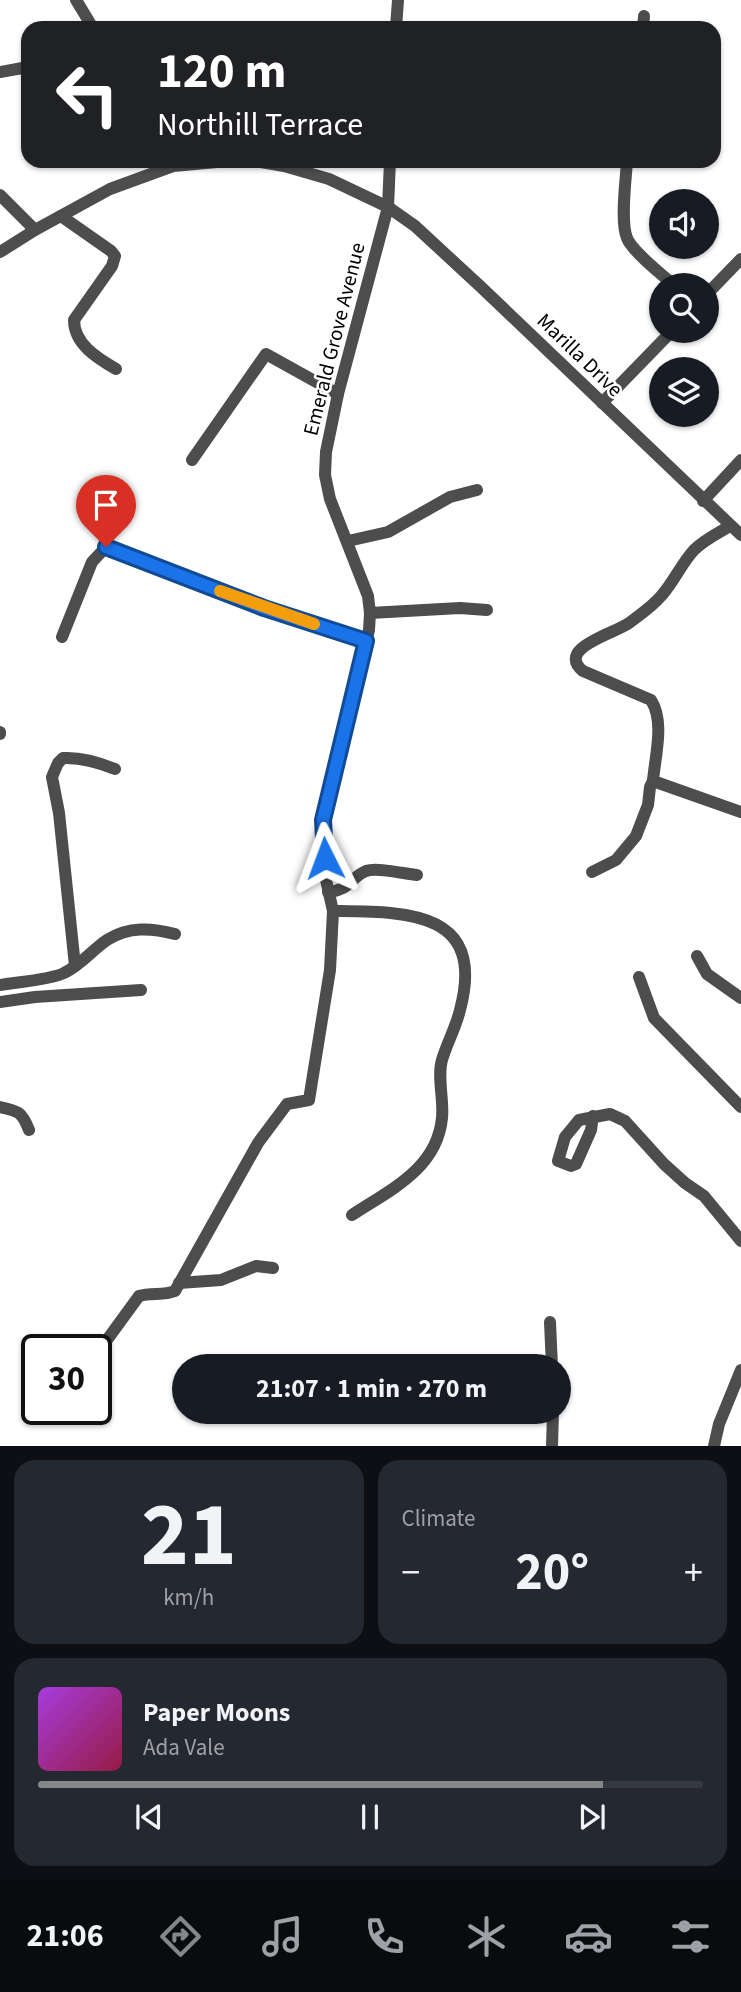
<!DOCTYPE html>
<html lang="en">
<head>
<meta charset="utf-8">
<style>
	:root { --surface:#171b24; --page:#242831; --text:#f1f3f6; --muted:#9ea1a6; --line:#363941; --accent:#858687 }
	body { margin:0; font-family:"Source Sans 3",sans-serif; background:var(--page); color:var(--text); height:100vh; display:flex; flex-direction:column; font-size:26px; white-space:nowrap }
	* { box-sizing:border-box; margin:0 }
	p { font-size:23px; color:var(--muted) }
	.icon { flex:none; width:38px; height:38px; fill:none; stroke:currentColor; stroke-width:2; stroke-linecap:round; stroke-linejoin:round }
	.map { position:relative; height:1446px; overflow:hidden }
	.drawer { display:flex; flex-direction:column; gap:14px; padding:14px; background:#0d0f14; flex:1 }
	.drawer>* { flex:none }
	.guide { position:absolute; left:21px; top:21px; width:700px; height:147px; border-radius:21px; box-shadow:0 2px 5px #0004; background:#202124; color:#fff; overflow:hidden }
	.controls { position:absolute; left:649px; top:189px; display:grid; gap:14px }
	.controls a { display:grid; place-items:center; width:70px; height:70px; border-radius:50%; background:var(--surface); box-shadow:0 2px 5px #0004; font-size:35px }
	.speed { position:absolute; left:21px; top:1334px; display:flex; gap:14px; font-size:35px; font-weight:700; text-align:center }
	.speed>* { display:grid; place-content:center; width:91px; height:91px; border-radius:50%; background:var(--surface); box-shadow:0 2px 5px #0004; line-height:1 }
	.speed .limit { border:4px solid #111; border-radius:10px; background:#fff; color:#111 }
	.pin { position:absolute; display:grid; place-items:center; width:60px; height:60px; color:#fff; margin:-72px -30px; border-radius:50% 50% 50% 0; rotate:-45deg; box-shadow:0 0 7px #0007 }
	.pin .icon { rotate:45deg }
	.me { position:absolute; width:77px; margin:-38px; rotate:357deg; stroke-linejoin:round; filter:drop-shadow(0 0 5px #0008) }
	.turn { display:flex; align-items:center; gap:24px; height:147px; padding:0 21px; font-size:32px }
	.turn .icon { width:91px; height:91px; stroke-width:2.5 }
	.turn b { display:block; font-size:49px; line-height:60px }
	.big { font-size:52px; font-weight:700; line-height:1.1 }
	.drawer .card { flex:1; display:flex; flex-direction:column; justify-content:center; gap:10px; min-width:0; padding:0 24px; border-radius:21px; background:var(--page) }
	.drawer .dial { align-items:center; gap:0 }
	.dial b { font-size:91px; line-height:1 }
	.song { display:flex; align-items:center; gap:21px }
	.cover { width:84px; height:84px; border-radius:10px; background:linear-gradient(135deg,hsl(280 70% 55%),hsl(340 70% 35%)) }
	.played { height:7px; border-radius:4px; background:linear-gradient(90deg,var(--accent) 85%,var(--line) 85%) }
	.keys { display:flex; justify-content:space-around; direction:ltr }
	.heat { display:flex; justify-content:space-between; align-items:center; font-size:38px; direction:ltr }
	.drawer .tiles { flex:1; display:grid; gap:14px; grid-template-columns:1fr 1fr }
	.card:last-child { grid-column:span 2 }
	.trip { position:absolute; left:172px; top:1354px; width:399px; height:70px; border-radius:35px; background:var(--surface); box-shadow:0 2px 5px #0004; font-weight:700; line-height:70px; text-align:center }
	.tabs { display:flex; height:112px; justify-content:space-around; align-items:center; background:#090b0e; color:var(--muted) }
	.tabs .icon { width:49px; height:49px }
	.tabs .on { color:var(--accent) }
	.tabs b { font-size:32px; color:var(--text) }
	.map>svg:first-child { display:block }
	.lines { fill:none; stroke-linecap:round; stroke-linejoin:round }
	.minor { stroke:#4d4d4d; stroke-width:12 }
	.route-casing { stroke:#114b97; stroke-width:18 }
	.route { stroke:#1a73e8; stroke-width:12 }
	.slow { stroke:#f59e0b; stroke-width:12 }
	.labels { text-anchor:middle; stroke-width:5; stroke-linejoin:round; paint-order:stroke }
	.street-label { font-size:21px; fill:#000; stroke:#fff }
</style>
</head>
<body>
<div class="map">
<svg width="741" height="1446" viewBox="0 0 741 1446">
	<rect width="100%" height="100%" fill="#fff"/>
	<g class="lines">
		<!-- minor -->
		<g class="minor">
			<polyline points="76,0 93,28"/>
			<polyline points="396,28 398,0"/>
			<polyline points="643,28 644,16"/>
			<polyline points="0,72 28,67"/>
			<path d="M627,161C626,179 620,222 627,238C632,251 662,275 674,285"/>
			<polyline points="0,195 35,230"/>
			<path d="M61,216L111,251L115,256L112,266L74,320C74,344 97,358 116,369"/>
			<polyline points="0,252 35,230 110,189 173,166 217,162 261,162 284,166 329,179 388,207 415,226 481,287 741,535"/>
			<polyline points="707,294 741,259"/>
			<polyline points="602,403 672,331"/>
			<polyline points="192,460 266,354 338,394"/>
			<polyline points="703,501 741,460"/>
			<path d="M730,526C718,533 704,540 694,550C682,563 674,581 662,595C653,606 641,614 629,623C616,633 555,648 583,671L651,700C665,722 655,756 653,781L741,812"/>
			<polyline points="348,541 388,532 450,497 477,490"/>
			<polyline points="370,613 460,608 487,610"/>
			<polyline points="62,637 92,562 106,547 264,608 366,641"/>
			<polyline points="0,732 0,734"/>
			<polyline points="592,872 616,860 636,836 648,805 650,787 653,781"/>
			<path d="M328,892C349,891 351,877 366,871C377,867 405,874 417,875"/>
			<path d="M333,911C404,912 487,909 460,1010C456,1027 447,1043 442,1060C437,1076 444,1101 442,1118C437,1169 390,1190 352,1215"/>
			<polyline points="697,956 707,974 741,998"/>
			<path d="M75,966L59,813L52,777L58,763L63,758C82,757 98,762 115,769"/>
			<polyline points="639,977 654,1018 741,1107"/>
			<path d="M0,985C17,982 50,980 64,973C81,965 92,950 107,940C129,926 152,928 175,934"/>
			<polyline points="0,1002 35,997 141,990"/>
			<path d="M0,1107C19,1111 22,1112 29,1130"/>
			<polyline points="593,1116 591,1130 576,1164 571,1166 558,1161 565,1137 579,1120 610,1114 625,1121 664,1164 685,1183 704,1196 741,1241"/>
			<polyline points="179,1283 221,1280 256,1266 273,1268"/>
			<polyline points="550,1322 552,1367"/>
			<path d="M96,1355L139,1296C151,1292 163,1296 175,1291L258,1143L287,1104L309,1100L330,970L333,911L326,880L323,820L369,630L370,613L368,596L330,499L325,475L326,452L338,394L388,207L390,161"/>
			<polyline points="552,1446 553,1412"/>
			<polyline points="714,1446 719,1424 741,1370"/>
		</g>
	</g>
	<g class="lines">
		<!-- route casing -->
		<g class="route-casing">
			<polyline id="route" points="106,547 264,608 366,641 323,820 325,858"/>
		</g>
		<!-- route -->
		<use href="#route" class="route"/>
		<!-- slow -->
		<polyline class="slow" points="220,591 314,624"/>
	</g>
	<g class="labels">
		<!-- street labels -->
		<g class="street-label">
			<text transform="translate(334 339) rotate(-76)" y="7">Emerald Grove Avenue</text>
			<text transform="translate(580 355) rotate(44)" y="7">Marilla Drive</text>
		</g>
	</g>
</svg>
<div class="controls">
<a><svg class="icon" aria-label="sound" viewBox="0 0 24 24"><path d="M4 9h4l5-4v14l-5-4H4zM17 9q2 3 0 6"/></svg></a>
<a><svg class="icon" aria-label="search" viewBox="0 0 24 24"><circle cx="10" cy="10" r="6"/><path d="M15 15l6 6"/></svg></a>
<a><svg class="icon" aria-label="layers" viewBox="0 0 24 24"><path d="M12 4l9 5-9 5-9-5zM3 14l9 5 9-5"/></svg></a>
</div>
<div class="speed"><div class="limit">30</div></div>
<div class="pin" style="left:106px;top:547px;background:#d93025"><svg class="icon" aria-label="arrive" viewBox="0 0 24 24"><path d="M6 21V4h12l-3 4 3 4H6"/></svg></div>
<svg class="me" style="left:325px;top:858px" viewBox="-20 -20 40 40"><path d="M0-17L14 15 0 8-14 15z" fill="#1a73e8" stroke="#fff" stroke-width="4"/></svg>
<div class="trip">21:07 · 1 min · 270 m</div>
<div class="guide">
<div class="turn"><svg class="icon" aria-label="left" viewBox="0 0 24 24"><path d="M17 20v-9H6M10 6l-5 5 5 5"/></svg><div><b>120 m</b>Northill Terrace</div></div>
</div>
</div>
<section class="drawer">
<div class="tiles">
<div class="card dial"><b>21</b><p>km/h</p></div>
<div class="card"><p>Climate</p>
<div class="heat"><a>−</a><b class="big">20°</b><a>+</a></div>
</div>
<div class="card">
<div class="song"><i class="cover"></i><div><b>Paper Moons</b><p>Ada Vale</p></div></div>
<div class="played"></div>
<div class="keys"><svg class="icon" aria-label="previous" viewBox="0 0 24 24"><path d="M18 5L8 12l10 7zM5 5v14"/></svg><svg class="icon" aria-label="pause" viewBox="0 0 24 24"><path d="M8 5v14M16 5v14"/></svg><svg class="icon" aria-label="next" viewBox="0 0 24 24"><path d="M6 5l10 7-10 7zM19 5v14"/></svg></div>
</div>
</div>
</section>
<nav class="tabs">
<b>21:06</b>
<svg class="icon on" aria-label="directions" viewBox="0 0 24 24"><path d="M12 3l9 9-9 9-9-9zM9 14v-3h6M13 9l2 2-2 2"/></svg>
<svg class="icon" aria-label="music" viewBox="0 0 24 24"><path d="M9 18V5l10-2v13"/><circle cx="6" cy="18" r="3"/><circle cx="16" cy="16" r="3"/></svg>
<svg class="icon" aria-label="phone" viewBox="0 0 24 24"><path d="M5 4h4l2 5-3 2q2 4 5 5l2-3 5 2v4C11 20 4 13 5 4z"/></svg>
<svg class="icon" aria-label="climate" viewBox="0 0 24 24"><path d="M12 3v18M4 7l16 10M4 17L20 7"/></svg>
<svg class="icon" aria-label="car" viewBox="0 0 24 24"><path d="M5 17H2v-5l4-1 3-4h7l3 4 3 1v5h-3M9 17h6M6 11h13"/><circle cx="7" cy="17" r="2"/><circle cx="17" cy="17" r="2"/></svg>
<svg class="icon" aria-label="filters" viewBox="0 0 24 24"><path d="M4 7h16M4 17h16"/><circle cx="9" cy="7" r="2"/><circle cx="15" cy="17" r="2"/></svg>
</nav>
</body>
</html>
